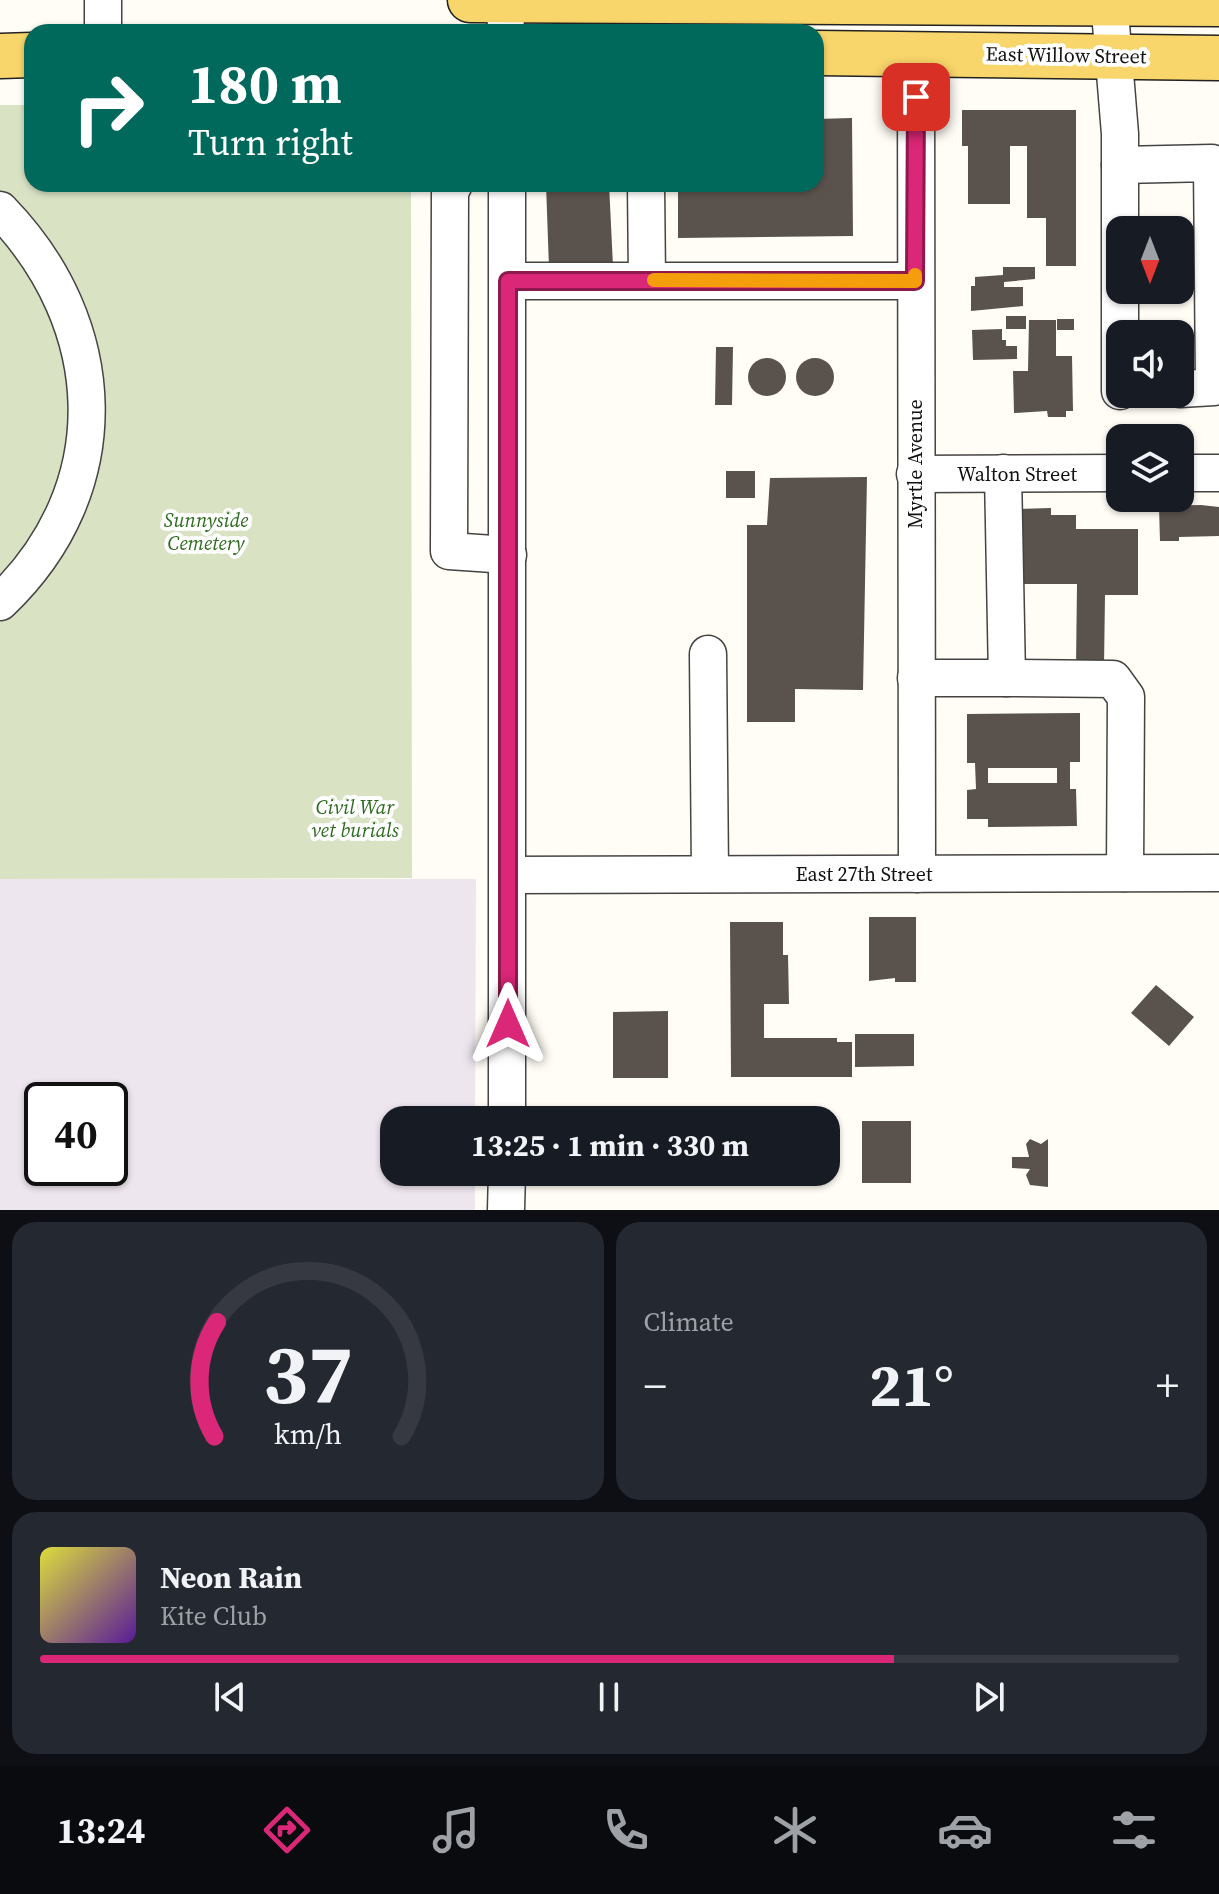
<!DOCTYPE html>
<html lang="en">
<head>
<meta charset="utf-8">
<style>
	:root { --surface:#171b24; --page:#242831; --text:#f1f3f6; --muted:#9ea1a6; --line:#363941; --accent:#db2777 }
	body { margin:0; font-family:"Source Serif 4",serif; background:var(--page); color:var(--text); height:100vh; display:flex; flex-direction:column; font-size:30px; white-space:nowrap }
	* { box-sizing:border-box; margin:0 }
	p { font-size:26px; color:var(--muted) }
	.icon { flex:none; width:44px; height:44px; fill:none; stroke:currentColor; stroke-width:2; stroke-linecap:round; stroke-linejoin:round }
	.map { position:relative; height:1210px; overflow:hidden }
	.side { display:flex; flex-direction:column; gap:12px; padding:12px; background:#0d0f14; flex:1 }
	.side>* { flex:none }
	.hud { position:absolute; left:24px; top:24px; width:800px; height:168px; border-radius:24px; box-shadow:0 2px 6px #0004; background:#00695c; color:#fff; overflow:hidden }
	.needle { width:52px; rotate:180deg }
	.fabs { position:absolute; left:1106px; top:216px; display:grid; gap:16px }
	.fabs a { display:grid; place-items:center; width:88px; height:88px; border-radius:16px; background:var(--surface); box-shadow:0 2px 6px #0004; font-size:40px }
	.speed { position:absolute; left:24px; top:1082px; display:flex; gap:16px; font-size:40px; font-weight:700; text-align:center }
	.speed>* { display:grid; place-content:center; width:104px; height:104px; border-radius:50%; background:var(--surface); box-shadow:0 2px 6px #0004; line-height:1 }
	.speed .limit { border:4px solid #111; border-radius:12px; background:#fff; color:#111 }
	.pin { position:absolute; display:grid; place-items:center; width:68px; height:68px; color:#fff; margin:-34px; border-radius:16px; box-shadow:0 4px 12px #0006 }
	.me { position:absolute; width:88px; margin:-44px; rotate:0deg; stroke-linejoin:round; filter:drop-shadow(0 0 6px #0008) }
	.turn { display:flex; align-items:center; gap:28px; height:168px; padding:0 32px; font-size:36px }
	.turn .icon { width:104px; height:104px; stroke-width:2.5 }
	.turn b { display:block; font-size:56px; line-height:68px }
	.big { font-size:60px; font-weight:700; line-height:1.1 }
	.side .tile { flex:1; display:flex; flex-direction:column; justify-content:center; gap:12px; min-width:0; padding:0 28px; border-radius:24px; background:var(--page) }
	.side .dial { align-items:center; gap:0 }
	.dial svg { height:208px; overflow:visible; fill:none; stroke:var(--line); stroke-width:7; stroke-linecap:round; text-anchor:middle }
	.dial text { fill:var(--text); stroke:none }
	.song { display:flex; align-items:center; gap:24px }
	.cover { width:96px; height:96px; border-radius:12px; background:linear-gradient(135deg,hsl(60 70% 55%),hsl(270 70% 35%)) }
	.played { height:8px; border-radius:4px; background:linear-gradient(90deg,var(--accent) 75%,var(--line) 75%) }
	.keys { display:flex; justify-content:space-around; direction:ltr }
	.heat { display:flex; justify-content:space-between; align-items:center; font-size:44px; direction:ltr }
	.side .tiles { flex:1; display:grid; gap:12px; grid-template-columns:1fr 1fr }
	.tile:last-child { grid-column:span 2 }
	.trip { position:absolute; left:380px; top:1106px; width:460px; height:80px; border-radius:24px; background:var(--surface); box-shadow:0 2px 6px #0004; font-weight:700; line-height:80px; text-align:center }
	.menu { display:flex; height:128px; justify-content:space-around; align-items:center; background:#090b0e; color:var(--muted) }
	.menu .icon { width:56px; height:56px }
	.menu .current { color:var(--accent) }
	.menu b { font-size:36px; color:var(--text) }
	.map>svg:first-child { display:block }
	.industrial { fill:#eee6ef; fill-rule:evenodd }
	.cemetery { fill:#d9e3c4 }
	.building { fill:#5a524d; fill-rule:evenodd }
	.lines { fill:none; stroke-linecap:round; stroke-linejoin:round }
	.minor-casing { stroke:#444; stroke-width:39 }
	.major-casing { stroke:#222; stroke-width:47 }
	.minor { stroke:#fff; stroke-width:36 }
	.major { stroke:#f9d66b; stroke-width:44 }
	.route-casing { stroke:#8e194d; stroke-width:20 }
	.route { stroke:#db2777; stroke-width:14 }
	.slow { stroke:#f59e0b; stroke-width:14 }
	.labels { text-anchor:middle; stroke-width:8; stroke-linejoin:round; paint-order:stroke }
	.street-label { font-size:20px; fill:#111; stroke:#fff }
	.park-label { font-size:20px; font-style:italic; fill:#2f6b1f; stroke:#fff }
</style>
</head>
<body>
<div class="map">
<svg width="1219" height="1210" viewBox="0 0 1219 1210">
	<rect width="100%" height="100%" fill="#fffdf5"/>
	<!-- industrial -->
	<path class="industrial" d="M0,879H476L475,1120H394V1172H475V1210H0ZM42,1100H110V1168H42Z"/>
	<!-- cemetery -->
	<polygon class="cemetery" points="0,105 32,105 32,184 411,184 412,878 0,879"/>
	<!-- building -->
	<g class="building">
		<polygon points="962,110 1076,110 1076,266 1046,266 1046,218 1027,218 1027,146 1010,146 1010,204 968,204 968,146 962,146"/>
		<polygon points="852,118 853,236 678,238 678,184 816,184 816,119"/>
		<polygon points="546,184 609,184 613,266 549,268"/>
		<polygon points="1003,267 1035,267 1035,279 1004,282 1004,287 1023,287 1023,306 971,311 971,286 975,286 975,277 1003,275"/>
		<rect x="1006" y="316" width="20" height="13"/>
		<rect x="1057" y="319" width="17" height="11"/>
		<polygon points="1029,320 1056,320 1056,356 1072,356 1073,411 1066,411 1066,417 1048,417 1047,411 1014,413 1013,371 1028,371"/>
		<polygon points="1002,329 1002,340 1006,340 1006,346 1017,346 1017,359 973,360 972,330"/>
		<polygon points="716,347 733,347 732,405 715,405"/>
		<circle cx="767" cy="377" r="19"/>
		<circle cx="815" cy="377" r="19"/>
		<rect x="726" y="471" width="29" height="27"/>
		<polygon points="867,477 863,690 795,689 795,722 747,722 747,525 767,525 770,478"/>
		<polygon points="1201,505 1219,507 1219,536 1179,537 1179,541 1160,541 1159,506"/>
		<polygon points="1051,508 1051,515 1076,515 1076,529 1138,529 1138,595 1105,595 1104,666 1076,666 1077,584 1017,584 1017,509"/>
		<path d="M1080,713V762H1070V789H1076L1077,826L988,827V819H967V790L976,789L975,763H967V714ZM988,768H1057V783H988Z"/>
		<polygon points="869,917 916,917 916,982 895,982 895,978 869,981"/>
		<polygon points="730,922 783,922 783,955 788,955 789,1004 764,1004 764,1038 837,1038 837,1042 852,1042 852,1077 731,1077"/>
		<polygon points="1156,985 1194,1017 1169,1046 1131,1013"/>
		<polygon points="668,1011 668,1078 613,1078 613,1012"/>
		<polygon points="855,1034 914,1034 914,1066 855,1067"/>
		<rect x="862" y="1121" width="49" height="62"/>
		<polygon points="1030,1139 1041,1144 1048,1139 1048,1187 1030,1185 1026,1175 1030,1169 1012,1168 1012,1157 1029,1157 1026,1144"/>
	</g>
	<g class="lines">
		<!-- minor casing -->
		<g class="minor-casing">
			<g id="minor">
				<polyline points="505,0 506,32"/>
				<polyline points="1109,0 1120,134 1120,391"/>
				<polyline points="103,32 103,0"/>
				<polyline points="916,54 917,874"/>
				<polyline points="1120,165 1212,163 1214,387 1180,389"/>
				<polyline points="454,184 450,192 449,551 508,555"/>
				<polyline points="507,184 507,1120"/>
				<polyline points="646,184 647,280"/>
				<path d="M0,210C111,324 120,488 0,602"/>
				<polyline points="508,281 915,281"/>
				<polyline points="1180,473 1219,473"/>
				<polyline points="915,474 1120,473"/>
				<polyline points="708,654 710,874"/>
				<polyline points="916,678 1007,678 1003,473"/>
				<polyline points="1007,678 1113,679 1126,697 1125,873"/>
				<polyline points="508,875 1219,873"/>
				<polyline points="506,1210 507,1172"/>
			</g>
		</g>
		<!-- major casing -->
		<g class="major-casing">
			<g id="major">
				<polyline points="470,0 1219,4"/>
				<polyline points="816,53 1219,58"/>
				<polyline points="0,56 32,55"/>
			</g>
		</g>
		<!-- minor -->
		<use href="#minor" class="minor"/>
		<!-- major -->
		<use href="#major" class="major"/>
	</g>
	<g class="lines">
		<!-- route casing -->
		<g class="route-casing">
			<polyline id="route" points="508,1024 508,281 915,281 916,97"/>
		</g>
		<!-- route -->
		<use href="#route" class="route"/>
		<!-- slow -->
		<polyline class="slow" points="654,280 915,281 915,275"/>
	</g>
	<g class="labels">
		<!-- street labels -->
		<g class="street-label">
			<text transform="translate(1066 55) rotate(1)" y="7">East Willow Street</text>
			<text transform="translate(915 464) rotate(-90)" y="7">Myrtle Avenue</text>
			<text x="1017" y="481">Walton Street</text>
			<text x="864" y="881">East 27th Street</text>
		</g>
		<!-- park labels -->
		<g class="park-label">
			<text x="206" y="527">Sunnyside<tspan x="206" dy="23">Cemetery</tspan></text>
			<text x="355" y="814">Civil War<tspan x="355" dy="23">vet burials</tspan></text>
		</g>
	</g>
</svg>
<div class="fabs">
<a><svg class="needle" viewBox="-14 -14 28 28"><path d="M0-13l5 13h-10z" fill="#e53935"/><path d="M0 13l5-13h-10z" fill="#9ea1a6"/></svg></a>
<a><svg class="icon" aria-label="sound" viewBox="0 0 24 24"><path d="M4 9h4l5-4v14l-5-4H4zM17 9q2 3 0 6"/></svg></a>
<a><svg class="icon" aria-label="layers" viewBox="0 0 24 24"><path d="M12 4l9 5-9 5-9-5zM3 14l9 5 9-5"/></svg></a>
</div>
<div class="speed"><div class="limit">40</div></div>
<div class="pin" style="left:916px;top:97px;background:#d93025"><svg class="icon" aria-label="arrive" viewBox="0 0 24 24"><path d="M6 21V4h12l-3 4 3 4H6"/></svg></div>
<svg class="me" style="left:508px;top:1024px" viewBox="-20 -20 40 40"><path d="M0-17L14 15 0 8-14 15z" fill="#db2777" stroke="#fff" stroke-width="4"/></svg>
<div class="trip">13:25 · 1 min · 330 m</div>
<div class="hud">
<div class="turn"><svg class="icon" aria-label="right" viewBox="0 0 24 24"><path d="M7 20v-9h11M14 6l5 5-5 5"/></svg><div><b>180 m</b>Turn right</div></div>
</div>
</div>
<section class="side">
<div class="tiles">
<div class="tile dial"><svg viewBox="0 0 100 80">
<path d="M14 69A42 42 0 1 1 86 69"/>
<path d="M14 69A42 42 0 0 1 15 25" stroke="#db2777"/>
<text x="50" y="56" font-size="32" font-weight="700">37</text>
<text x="50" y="72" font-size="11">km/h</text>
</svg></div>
<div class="tile"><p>Climate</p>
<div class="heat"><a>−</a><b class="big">21°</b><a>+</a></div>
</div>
<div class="tile">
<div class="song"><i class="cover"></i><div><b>Neon Rain</b><p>Kite Club</p></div></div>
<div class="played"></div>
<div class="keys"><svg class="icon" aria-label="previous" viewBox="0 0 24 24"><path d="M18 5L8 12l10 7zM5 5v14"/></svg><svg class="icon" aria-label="pause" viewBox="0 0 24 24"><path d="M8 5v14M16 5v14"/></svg><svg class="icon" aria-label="next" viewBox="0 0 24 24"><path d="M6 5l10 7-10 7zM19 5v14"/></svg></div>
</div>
</div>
</section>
<nav class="menu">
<b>13:24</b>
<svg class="icon current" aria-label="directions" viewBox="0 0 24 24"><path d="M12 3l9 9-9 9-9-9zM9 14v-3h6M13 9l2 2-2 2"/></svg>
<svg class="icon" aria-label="music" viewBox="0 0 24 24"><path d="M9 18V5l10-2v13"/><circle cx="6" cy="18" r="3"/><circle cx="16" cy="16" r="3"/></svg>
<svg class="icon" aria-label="phone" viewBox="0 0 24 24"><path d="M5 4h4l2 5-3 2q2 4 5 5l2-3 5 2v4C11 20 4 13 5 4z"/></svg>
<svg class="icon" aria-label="climate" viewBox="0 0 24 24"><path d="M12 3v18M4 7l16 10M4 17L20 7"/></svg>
<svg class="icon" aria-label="car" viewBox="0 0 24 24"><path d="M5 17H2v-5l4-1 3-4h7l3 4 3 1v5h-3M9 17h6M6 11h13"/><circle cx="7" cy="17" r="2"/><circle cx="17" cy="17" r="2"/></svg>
<svg class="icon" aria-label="filters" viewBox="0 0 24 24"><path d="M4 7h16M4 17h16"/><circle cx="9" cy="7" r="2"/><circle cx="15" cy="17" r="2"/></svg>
</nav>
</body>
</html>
